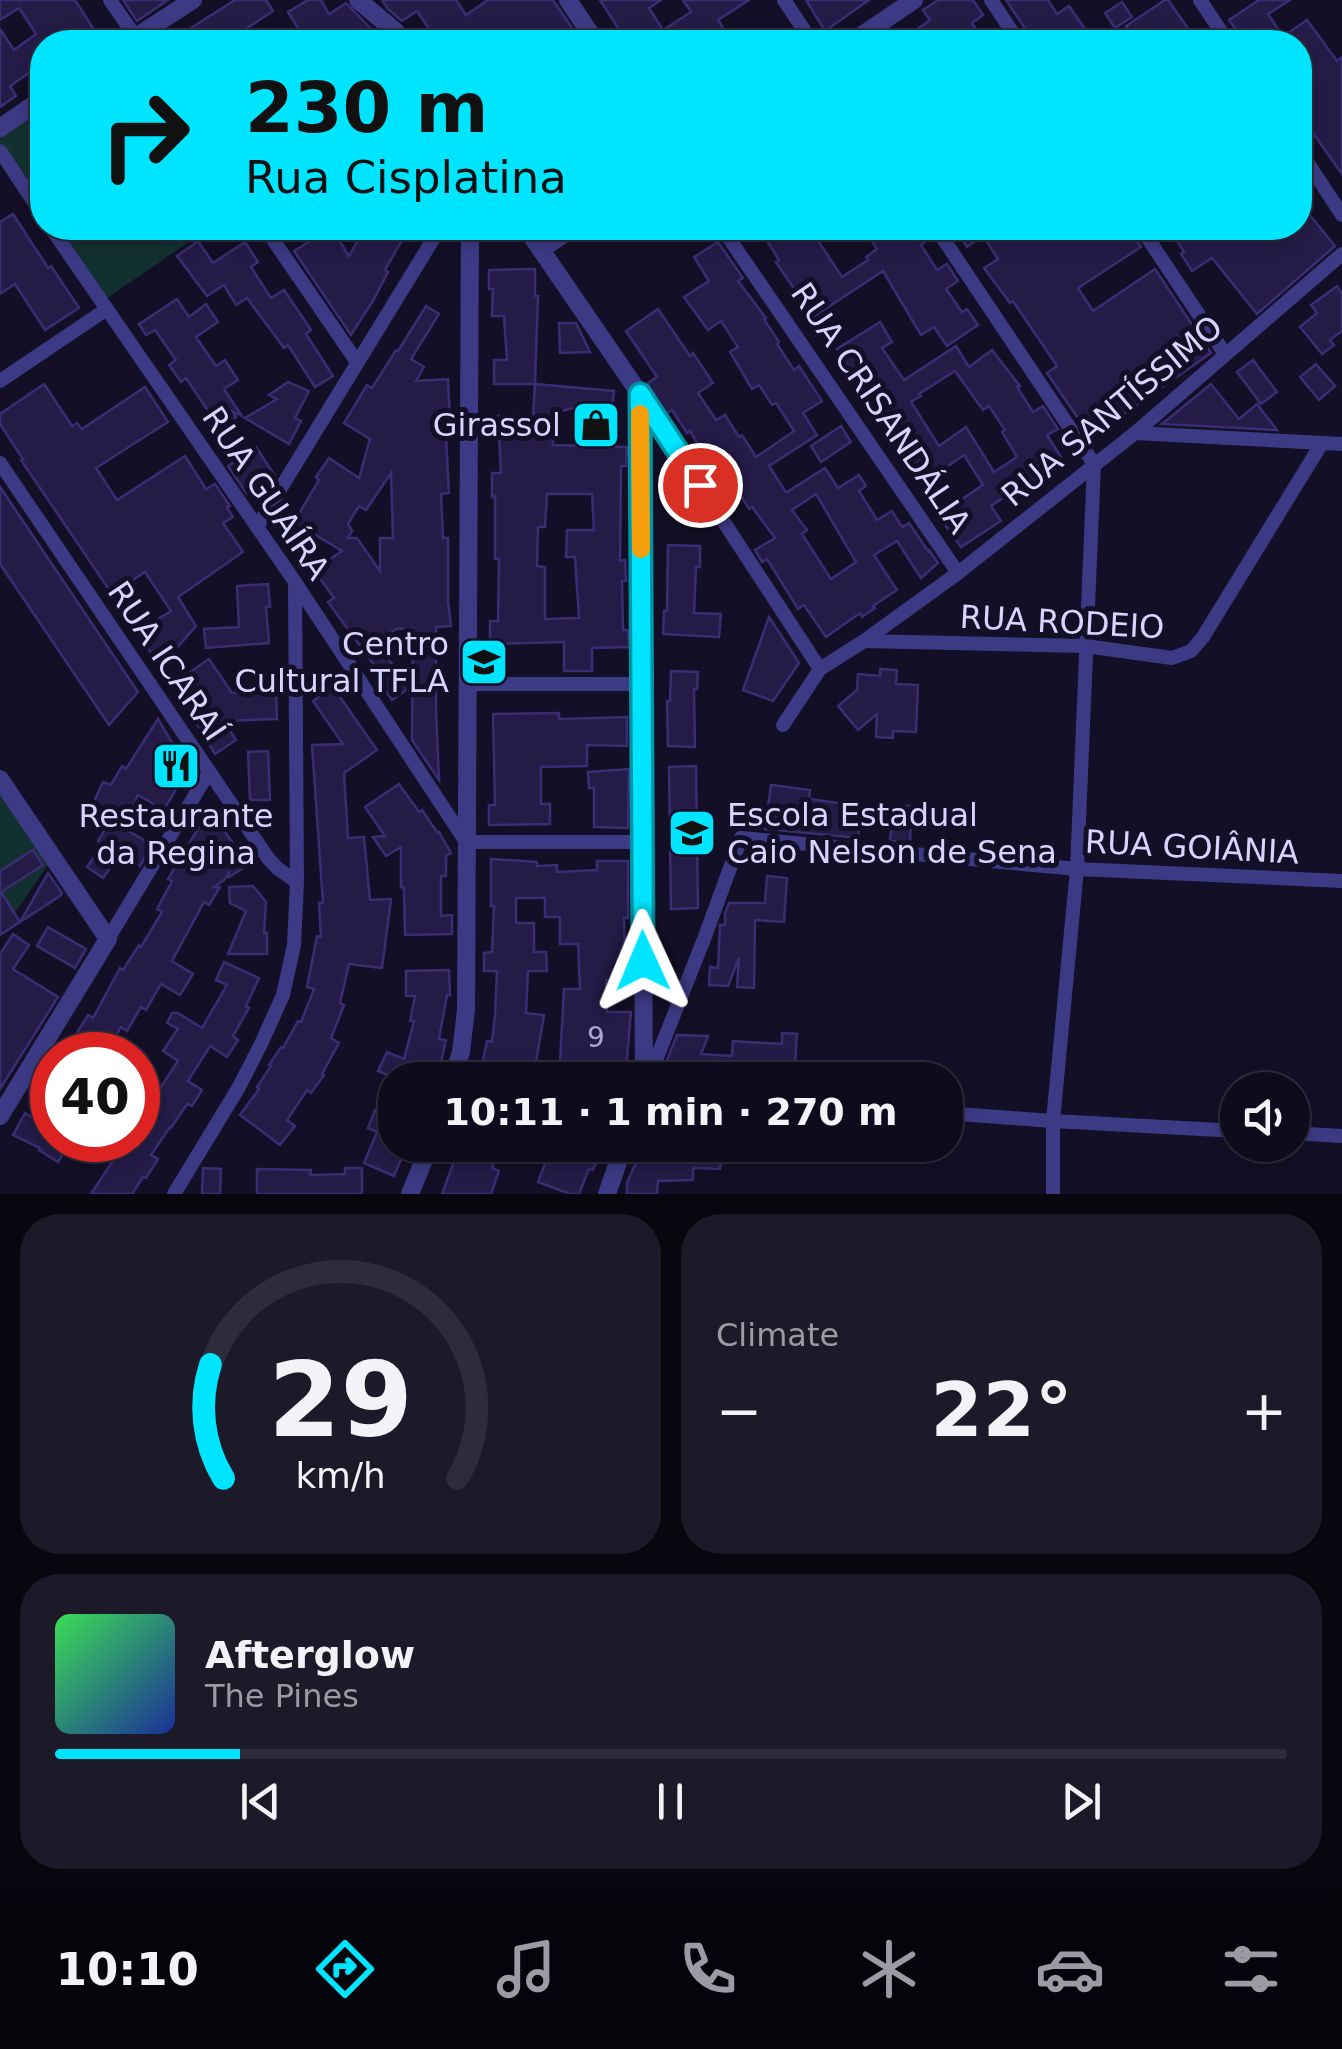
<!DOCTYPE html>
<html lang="en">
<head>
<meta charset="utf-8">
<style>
	:root { --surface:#0e0b1c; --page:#1c1929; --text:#f1f3f6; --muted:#9b9ba3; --line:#2e2b3b; --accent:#00e5ff }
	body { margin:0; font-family:"DejaVu Sans",sans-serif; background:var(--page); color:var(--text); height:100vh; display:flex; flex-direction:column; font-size:38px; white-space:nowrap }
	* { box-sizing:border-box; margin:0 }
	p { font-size:32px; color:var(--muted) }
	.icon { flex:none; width:55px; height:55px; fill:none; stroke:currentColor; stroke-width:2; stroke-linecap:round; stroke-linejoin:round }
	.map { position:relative; height:1194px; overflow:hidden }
	.sheet { display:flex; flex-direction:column; gap:20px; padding:20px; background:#08060f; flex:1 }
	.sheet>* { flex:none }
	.top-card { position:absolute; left:30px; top:30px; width:1282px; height:210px; border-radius:40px; box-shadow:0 5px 15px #0003,0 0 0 2px var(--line); background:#00e5ff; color:#111; overflow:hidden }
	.tools { position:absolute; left:1220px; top:1072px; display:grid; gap:20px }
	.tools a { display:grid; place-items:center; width:90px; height:90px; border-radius:50%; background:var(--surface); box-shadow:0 5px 15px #0003,0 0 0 2px var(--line); font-size:50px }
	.speed { position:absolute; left:30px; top:1032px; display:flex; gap:20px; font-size:50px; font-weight:700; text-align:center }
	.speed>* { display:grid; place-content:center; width:130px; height:130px; border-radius:50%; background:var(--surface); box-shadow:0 5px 15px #0003,0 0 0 2px var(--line); line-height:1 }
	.speed .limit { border:15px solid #d22; background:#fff; color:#111 }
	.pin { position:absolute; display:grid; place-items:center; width:85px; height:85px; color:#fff; margin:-42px; border:5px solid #fff; border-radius:50%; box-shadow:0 2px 10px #0007 }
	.me { position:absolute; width:110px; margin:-55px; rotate:359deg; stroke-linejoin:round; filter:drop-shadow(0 0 8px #0008) }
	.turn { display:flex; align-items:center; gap:35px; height:210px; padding:0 50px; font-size:45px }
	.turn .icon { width:130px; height:130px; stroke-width:2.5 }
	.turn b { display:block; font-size:70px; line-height:85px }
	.big { font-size:75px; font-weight:600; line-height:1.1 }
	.sheet .card { flex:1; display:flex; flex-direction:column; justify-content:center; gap:15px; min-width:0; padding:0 35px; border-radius:40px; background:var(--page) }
	.sheet .dial { align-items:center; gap:0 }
	.dial svg { height:260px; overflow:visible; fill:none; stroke:var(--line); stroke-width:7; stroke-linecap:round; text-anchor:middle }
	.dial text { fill:var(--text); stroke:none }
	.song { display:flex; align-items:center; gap:30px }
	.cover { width:120px; height:120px; border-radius:15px; background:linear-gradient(135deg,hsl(130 70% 55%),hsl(230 70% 35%)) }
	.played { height:10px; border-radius:5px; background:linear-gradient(90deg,var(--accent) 15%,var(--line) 15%) }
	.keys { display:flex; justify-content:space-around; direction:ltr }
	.heat { display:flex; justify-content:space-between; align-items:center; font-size:55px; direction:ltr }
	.sheet .tiles { flex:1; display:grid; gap:20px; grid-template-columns:1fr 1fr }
	.card:last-child { grid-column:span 2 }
	.trip { position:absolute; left:378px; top:1062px; width:585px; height:100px; border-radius:40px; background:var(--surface); box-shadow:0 5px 15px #0003,0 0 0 2px var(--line); font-weight:600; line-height:100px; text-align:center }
	.tab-bar { display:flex; height:160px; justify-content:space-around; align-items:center; background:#06040b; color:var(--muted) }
	.tab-bar .icon { width:70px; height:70px }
	.tab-bar .selected { color:var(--accent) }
	.tab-bar b { font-size:45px; color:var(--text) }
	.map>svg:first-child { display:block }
	.green { fill:#12302f }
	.building { fill:#241b47; stroke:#3b2d73; stroke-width:2.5; fill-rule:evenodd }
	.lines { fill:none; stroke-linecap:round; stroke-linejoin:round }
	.minor { stroke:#3d3a85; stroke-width:14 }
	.tertiary { stroke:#3d3a85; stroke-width:18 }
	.route-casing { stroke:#0095a6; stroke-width:25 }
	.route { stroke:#00e5ff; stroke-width:18 }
	.slow { stroke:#f59e0b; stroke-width:18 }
	.labels { text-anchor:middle; stroke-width:10; stroke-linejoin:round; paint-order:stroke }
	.number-label { font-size:28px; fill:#aca6d1 }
	.street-label { font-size:32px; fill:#d9d4ff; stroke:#130f26 }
	.poi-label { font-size:32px; fill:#d9d4ff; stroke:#130f26; text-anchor:end }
</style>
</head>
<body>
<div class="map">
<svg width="1342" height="1194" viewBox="0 0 1342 1194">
	<rect width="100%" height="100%" fill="#130f26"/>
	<!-- green -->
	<g class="green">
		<polygon points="42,109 42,207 0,147 0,137"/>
		<polygon points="57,228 210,228 107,298"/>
		<polygon points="0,792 49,864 0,934"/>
	</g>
	<!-- building -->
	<g class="building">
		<polygon points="0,0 75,0 98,36 88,42 42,42 42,64 10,86 16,96 0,107 0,29 14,50 36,34 19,8 0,20"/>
		<polygon points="123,0 168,0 137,21"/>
		<polygon points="235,0 266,0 273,11 241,32 248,42 169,42"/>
		<polygon points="308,0 321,0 329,14 346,3 375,33 361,42 287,42 301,33 288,12"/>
		<polygon points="382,0 456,0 466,15 488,0 553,0 572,28 550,42 532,42 524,32 508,42 438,42 417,11 402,21 388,9"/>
		<polygon points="600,0 661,0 649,8 663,30 691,12 683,0 749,0 718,20 732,42 627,42"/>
		<polygon points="806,0 869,0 825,31"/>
		<polygon points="938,0 973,0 983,15 972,23 984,42 920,42 913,32 930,20 923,10"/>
		<polygon points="1006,0 1048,0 1057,14 1069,6 1094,42 1034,42"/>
		<polygon points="1165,0 1168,0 1194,37 1185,42 1149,42 1145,37 1137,42 1126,26"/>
		<polygon points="1259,0 1290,0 1268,14 1282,35 1271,42 1245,42 1229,20"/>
		<polygon points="1122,2 1132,17 1115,28 1105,13"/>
		<polygon points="1307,20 1337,61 1342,57 1342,174 1313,133 1300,140 1300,42 1294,42 1288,33"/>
		<polygon points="1300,203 1335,246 1257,314 1212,258 1192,271 1181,254 1184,252 1169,228 1300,228"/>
		<polygon points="13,214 48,268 51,266 79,308 45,330 15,284 0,294 0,222"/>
		<polygon points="331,228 349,256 365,228 409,228 385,270 388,272 374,299 351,335 294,251"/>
		<polygon points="759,228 806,228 812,237 815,236 842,277 868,260 866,257 877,249 863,228 914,228 924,243 921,245 937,270 947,264 958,281 946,289 962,312 967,309 978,325 947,346 934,327 921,335 883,271 813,317 776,262 779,260"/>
		<polygon points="955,228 1128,228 1141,247 1078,288 1093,311 1155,269 1211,353 1091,437 1047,373 1057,366 1013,301 1010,303 984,268 998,259 983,236 967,247"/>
		<polygon points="198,241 213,263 245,242 258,262 251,267 271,298 284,290 311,330 306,334 333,376 315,387 288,345 284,348 247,298 236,305 224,285 207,296 177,256"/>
		<path d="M718,242L743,278L738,281L766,318L764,319L779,342L777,344L794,370L799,366L822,401L803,413L817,435L769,466L785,491L787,492L825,468L838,488L859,475L866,486L859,491L877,520L892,511L902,527L909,523L928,551L929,550L938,563L921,578L897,541L874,555L897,590L873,606L875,608L862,617L860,613L826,637L804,605L798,609L767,559L762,562L755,550L775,538L752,507L749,509L736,488L731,492L718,472L715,473L690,431L687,433L672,410L666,414L652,394L648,383L657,377L626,331L658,309L690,356L693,353L713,383L698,393L716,420L725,415L739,437L742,435L756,457L794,431L776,403L772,405L759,385L752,389L730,352L738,347L721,321L708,330L684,297L709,281L694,257ZM816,494L856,562L831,579L802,534L807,530L792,510Z"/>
		<polygon points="535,269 535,296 538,296 535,384 494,384 494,360 507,360 504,316 492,316 493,289 489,289 489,270"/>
		<polygon points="1337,286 1342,294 1342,331 1330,340 1334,345 1322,354 1300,327 1317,313 1311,305"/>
		<polygon points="177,299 189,317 206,304 218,322 196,337 216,366 225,360 238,380 224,389 242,416 232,411 236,417 215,431 204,414 208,411 186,378 181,382 169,365 176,360 155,330 146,335 139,324"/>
		<path d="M426,306L439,314L411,359L424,367L416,381L448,379L450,419L445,420L449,493L441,494L443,538H448V600L451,626L436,627V709L439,780L412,740L413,628L396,629L377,643L409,688L392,700L373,672L377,669L328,602L334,598L314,570L342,551L294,522L319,480L316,477L329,458L359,478L370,439L344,423L367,385L372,388L396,350L398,351ZM391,473L393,538H380V571L357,538H348L352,531L348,524L359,506L366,510Z"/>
		<path d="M880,322L892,342L882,348L904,380L956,346L969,367L992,350L1020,386L1017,387L1033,412L1043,406L1058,429L1047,435L1064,462L1029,485L1030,487L1015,497L1012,492L991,506L1001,521L961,547L938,515L983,485L964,455L922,484L895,446L903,440L888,418L877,425L865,406L871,402L837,349ZM955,371L983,410L989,406L1005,430L1002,432L1017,457L994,472L966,427L939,446L911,402L921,396L919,394Z"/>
		<polygon points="559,323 576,323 590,352 560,353"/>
		<polygon points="1253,360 1277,392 1261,404 1237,372"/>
		<polygon points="1316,364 1335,386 1319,400 1300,377"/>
		<polygon points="288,382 309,391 295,418 301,421 289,444 245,418 277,399 269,395"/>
		<polygon points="44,384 72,426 77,423 82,429 145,387 168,422 96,468 117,500 185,456 206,489 215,484 230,506 227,507 233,517 223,523 243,552 178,597 196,626 160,667 137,632 171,611 145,572 112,594 21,460 23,459 0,424 0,414"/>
		<path d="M535,384L614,391L612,410L573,408L554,413L553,445L627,447L626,466H621L620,561L625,560L626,581H622L623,630H628L629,647L592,648V671H564V642L490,644V621H498L499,559H495V496L492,497V473H501L498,416H533ZM547,494H592L594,530H567L566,557H575L579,618L545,619V567L537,566L538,527H545Z"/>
		<polygon points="1211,384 1239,419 1257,404 1277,430 1162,424"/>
		<polygon points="841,426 851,442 821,462 811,446"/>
		<polygon points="256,447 275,476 247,494 228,466"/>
		<polygon points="0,487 138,692 109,725 0,564"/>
		<polygon points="668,545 700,546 700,567 696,567 694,613 721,614 719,637 663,634 664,611 667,611"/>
		<polygon points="268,584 270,607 266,607 269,643 206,648 204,629 239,627 237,586"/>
		<polygon points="769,617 799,663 773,701 743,690"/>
		<polygon points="209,659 232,693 276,691 277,719 224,721 236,740 215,754 176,689 183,677"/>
		<polygon points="880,669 897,670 896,684 918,685 916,732 893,731 893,738 876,737 877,714 858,730 838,706 857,690 858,674 880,676"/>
		<polygon points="671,671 698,672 697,689 694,689 695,747 668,746 667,701 670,701"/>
		<polygon points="333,687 377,750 344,773 348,838 364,837 370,900 391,899 382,968 349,964 340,1003 344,1005 331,1038 339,1043 322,1074 324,1075 311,1093 307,1090 287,1120 295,1126 280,1145 240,1115 259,1089 257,1087 271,1066 269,1065 281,1047 283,1048 298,1021 301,1022 314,989 307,987 317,936 321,937 319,903 323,903 312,745 343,744 313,701"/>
		<polygon points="559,713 559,719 627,717 627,746 587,745 587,766 541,767 541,804 550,804 550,824 489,825 489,805 495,805 493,714"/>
		<polygon points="158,719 177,751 178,748 195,775 186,789 179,784 164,810 138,795 122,827 152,845 140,866 120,854 103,878 87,867 103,844 98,841 113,816 92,806 103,782 111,785 122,766 126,769"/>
		<polygon points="268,751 270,800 250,800 248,752"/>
		<polygon points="696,766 698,908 671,909 669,767"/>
		<polygon points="629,769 628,828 594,827 594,788 589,788 588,772"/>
		<polygon points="399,784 419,812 422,810 437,832 439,832 451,853 446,856 446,876 441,876 441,916 452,915 452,934 405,935 404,888 401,887 401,847 386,856 373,837 385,836 365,807"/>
		<polygon points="771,785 810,790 809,799 861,806 858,838 765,829"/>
		<polygon points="893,805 912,806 910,842 890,841"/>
		<polygon points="214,816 248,865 229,877 229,873 224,880 214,887 220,887 209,905 204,902 172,961 193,974 180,995 161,984 146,1010 141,1007 127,1031 121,1027 105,1055 81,1055 88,1044 75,1036 88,1015 93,1018 120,968 123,970 139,945 141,947 162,912 157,909 172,881 168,879 200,825"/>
		<polygon points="33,850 43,865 1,892 20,922 48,873 62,893 60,896 0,935 0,871"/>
		<polygon points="491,859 537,862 537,866 557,865 557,872 597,870 597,861 628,861 628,918 624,918 625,952 630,952 631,980 606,980 607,1012 631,1012 625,1080 570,1080 575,1064 560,1062 564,989 580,989 578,944 560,944 560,917 545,917 545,898 516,898 516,923 534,923 534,952 546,952 547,971 528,971 526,1013 544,1015 533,1080 479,1080 487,1041 492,1042 495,1015 497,971 484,971 484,953 492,952 494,906 491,906"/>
		<polygon points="767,876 787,878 784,922 755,920 754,988 737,987 739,958 728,986 709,985 710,967 718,968 720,925 725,925 725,913 729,903 765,903"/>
		<polygon points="253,886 266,902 264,933 267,933 267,954 228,954 246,911 230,903 229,887"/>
		<polygon points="48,927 86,949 75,968 37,946"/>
		<polygon points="13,934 29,945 13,969 58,997 0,1089 0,954"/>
		<polygon points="224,962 259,978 246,1006 249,1008 233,1036 238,1040 227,1057 210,1046 188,1081 202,1090 192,1106 187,1104 171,1128 170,1127 151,1155 158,1159 146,1178 143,1177 132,1194 91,1194 112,1162 93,1150 100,1140 126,1140 138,1147 138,1125 146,1112 138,1107 145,1096 139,1092 146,1081 159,1090 178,1061 163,1051 178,1029 167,1023 172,1013 178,1013 202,1028 227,985 216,980"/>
		<polygon points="449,970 450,995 447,995 439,1039 446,1040 441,1062 437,1061 429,1080 398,1080 378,1071 387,1052 404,1059 414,1021 410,1021 415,996 406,996 406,971"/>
		<polygon points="782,1033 797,1034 794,1080 659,1080 677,1035 708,1036 701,1054 732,1056 733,1041 782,1044"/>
		<polygon points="52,1080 52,1140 60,1140 69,1145 58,1162 39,1150 40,1148 13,1135 25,1113 33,1118"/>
		<polygon points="375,1110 395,1117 395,1148 404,1152 394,1176 364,1163 377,1132 368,1128"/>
		<polygon points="460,1145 501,1145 492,1168 499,1171 491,1194 442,1194"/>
		<polygon points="552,1145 585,1145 601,1151 593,1170 589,1169 579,1194 570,1194 538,1182"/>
		<polygon points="636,1145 738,1148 737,1162 721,1161 720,1169 693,1168 693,1180 658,1181 657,1194 627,1194 627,1183 638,1158 633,1158"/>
		<polygon points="203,1168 221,1169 220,1194 202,1194"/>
		<polygon points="345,1168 362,1168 362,1194 257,1194 257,1169 311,1170 310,1175 345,1174"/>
	</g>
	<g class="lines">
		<!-- minor -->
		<g class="minor">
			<polyline points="110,0 139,42"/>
			<polyline points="784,0 812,42"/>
			<polyline points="991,0 1019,42"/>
			<polyline points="1200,0 1228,42"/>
			<polyline points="0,151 42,214"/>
			<polyline points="1300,151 1342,215"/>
			<polyline points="51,228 295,582 466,842 642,842"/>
			<polyline points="265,228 357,362"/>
			<polyline points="722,228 958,573"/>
			<polyline points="936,228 1094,464 1077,869 1053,1121 1053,1194"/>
			<polyline points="1141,228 1225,354"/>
			<polyline points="0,381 107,309"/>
			<polyline points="640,394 820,669"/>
			<polyline points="1135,433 1342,444"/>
			<polyline points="0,463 268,858 277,868 297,882"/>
			<polyline points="257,527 440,228"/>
			<polyline points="864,641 1085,646 1172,658 1191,651 1203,637 1322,443"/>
			<polyline points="467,684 641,684"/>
			<polyline points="783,725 820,669 864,641 958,573 1135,433 1342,254"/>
			<polyline points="108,939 209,772"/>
			<polyline points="648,1080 704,939 741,838 1077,869 1342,881"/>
			<polyline points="945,1113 1053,1121 1238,1131"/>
			<polyline points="1292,1133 1342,1136"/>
			<polyline points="174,1194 239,1087 261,1044 283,995 294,945 297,882 295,585"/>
		</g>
		<!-- tertiary -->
		<g class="tertiary">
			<polyline points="358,0 395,31 405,42"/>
			<polyline points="568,0 596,42"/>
			<polyline points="128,42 193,0"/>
			<polyline points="852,42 914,0"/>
			<polyline points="0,128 42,99"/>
			<polyline points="526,228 640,394 644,1080"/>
			<polyline points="541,249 574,228"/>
			<polyline points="0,779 108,939 0,1116"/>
			<polyline points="452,1080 461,1052 466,1010 470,228"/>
			<polyline points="410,1194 430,1145"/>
			<polyline points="607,1194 624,1145"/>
		</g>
	</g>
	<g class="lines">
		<!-- route casing -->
		<g class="route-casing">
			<polyline id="route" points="643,961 640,394 700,485"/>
		</g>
		<!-- route -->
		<use href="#route" class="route"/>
		<!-- slow -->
		<polyline class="slow" points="640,414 641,549"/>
	</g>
	<!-- icons -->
	<defs>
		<g id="shop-square" transform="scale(2.5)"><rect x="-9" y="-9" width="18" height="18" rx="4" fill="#00e5ff" stroke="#130f26"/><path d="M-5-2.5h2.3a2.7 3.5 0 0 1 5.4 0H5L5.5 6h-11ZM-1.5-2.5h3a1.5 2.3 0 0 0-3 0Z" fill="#111"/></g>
		<g id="school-square" transform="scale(2.5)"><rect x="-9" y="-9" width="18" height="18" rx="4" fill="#00e5ff" stroke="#130f26"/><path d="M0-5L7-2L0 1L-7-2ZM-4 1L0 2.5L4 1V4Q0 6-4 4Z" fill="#111"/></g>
		<g id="restaurant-square" transform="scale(2.5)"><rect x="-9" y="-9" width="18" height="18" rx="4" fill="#00e5ff" stroke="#130f26"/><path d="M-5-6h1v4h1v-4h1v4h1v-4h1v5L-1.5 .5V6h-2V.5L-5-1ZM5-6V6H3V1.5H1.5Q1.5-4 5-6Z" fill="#111"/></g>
	</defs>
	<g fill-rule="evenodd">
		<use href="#shop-square" x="596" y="425"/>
		<use href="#school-square" x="484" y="662"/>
		<use href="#restaurant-square" x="176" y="766"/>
		<use href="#school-square" x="692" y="833"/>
	</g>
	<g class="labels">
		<!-- number labels -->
		<g class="number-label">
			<text x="596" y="1047">9</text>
		</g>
		<!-- street labels -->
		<g class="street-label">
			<text transform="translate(881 408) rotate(56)" y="11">RUA CRISANDÁLIA</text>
			<text transform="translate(1112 411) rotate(-40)" y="11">RUA SANTÍSSIMO</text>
			<text transform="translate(266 493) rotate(56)" y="11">RUA GUAÍRA</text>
			<text transform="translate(1062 622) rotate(3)" y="11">RUA RODEIO</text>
			<text transform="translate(167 661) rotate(56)" y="11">RUA ICARAÍ</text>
			<text transform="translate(1192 847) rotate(3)" y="11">RUA GOIÂNIA</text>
		</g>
		<!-- poi labels -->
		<g class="poi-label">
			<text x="561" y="436">Girassol</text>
			<text x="449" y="655">Centro<tspan x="449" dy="37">Cultural TFLA</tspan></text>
			<text x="727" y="826" text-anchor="start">Escola Estadual<tspan x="727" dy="37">Caio Nelson de Sena</tspan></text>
			<text x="176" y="827" text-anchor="middle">Restaurante<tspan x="176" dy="37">da Regina</tspan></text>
		</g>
	</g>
</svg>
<div class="tools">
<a><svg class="icon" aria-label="sound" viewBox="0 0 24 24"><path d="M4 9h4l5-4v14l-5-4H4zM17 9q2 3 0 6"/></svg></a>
</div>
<div class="speed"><div class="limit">40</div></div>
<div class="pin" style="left:700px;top:485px;background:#d93025"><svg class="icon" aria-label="arrive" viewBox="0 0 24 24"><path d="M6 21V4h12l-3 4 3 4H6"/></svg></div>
<svg class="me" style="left:643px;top:961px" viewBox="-20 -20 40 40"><path d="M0-17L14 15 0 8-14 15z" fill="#00e5ff" stroke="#fff" stroke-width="4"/></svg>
<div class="trip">10:11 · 1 min · 270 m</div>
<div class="top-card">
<div class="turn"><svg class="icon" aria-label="right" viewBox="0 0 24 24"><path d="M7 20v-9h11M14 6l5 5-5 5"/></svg><div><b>230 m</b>Rua Cisplatina</div></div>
</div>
</div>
<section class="sheet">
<div class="tiles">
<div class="card dial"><svg viewBox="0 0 100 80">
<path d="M14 69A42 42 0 1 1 86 69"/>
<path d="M14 69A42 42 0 0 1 10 34" stroke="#00e5ff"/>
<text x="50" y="56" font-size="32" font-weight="700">29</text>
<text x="50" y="72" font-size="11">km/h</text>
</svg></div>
<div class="card"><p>Climate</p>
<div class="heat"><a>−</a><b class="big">22°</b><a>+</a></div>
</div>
<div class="card">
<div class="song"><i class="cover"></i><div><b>Afterglow</b><p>The Pines</p></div></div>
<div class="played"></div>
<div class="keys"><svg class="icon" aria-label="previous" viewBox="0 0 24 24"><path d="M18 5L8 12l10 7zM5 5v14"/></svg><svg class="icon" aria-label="pause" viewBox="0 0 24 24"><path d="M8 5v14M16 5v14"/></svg><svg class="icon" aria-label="next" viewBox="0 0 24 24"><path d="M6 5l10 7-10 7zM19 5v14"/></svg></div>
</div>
</div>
</section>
<nav class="tab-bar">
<b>10:10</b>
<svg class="icon selected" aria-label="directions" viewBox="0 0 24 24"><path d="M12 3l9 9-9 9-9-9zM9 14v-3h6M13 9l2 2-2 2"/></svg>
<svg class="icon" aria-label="music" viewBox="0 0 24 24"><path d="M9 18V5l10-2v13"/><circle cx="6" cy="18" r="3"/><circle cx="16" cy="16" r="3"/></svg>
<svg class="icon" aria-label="phone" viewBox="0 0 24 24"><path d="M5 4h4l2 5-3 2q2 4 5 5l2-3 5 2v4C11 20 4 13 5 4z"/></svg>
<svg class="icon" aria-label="climate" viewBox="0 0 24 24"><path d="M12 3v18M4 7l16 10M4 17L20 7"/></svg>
<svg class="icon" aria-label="car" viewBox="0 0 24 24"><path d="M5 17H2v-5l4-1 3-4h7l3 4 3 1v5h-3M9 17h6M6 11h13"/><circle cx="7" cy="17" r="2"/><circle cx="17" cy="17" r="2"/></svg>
<svg class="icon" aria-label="filters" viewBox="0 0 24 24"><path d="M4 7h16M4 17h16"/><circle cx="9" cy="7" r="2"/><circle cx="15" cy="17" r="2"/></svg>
</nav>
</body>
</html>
